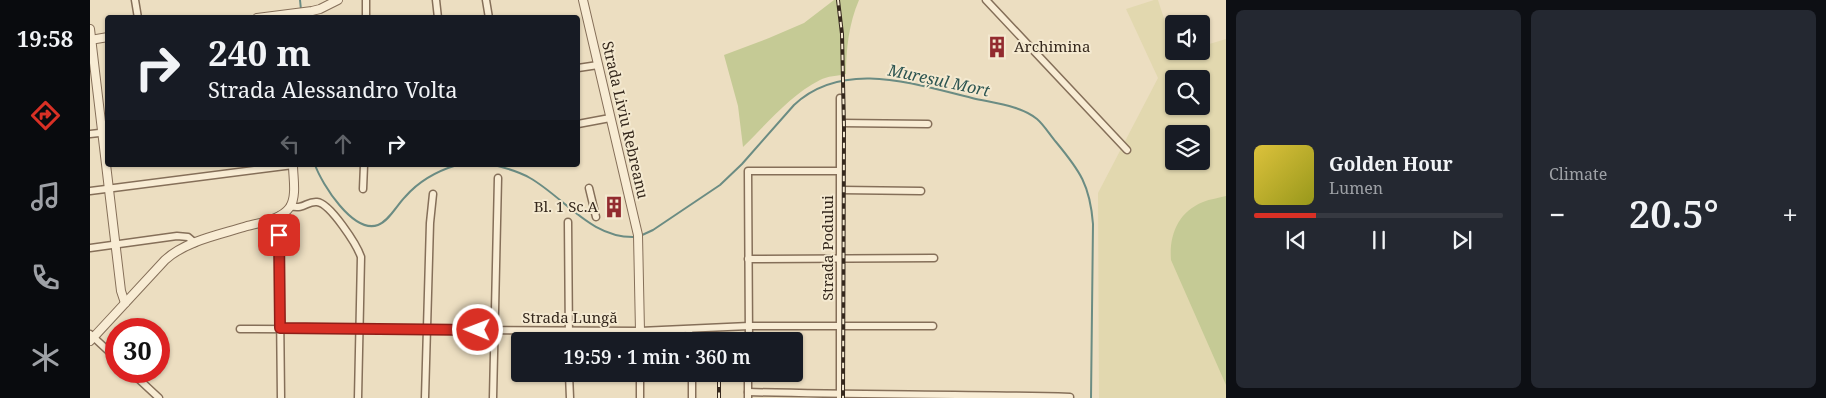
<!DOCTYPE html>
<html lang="en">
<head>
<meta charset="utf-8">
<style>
	:root { --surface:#171b24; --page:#242831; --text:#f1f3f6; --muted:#9ea1a6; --line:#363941; --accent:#d93025 }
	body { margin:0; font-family:"Noto Serif",serif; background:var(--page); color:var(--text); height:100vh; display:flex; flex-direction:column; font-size:19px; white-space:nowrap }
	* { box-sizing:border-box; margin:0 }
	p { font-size:16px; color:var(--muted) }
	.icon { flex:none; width:28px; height:28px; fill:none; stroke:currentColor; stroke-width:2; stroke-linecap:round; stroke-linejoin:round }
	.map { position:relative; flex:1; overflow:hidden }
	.drawer { display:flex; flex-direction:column; gap:10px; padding:10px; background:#0d0f14; width:600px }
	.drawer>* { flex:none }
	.banner { position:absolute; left:15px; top:15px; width:475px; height:152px; border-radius:5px; box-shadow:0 1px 4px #0004; background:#171b24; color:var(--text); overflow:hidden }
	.fabs { position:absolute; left:1075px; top:15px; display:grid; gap:10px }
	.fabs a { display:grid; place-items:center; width:45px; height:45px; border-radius:5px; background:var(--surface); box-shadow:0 1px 4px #0004; font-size:25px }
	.speed { position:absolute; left:15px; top:318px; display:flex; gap:10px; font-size:25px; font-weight:700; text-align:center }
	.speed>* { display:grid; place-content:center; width:65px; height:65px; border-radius:50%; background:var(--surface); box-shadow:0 1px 4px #0004; line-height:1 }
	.speed .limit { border:8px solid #d22; background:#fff; color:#111 }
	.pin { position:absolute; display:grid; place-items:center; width:42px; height:42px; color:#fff; margin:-21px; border-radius:10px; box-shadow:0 2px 8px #0006 }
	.me { position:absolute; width:55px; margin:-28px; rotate:271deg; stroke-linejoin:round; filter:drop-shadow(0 0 4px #0008) }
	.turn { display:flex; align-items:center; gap:18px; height:105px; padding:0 20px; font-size:22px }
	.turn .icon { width:65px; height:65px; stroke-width:2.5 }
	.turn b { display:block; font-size:35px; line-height:42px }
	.lanes { display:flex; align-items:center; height:48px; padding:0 20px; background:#0003; justify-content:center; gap:25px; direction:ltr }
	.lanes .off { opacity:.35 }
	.big { font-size:38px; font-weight:600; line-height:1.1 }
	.drawer .tile { flex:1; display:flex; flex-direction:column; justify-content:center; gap:8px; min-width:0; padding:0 18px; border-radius:8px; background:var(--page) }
	.song { display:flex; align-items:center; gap:15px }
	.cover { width:60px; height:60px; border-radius:8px; background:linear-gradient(135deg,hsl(50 70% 55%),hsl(60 70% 35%)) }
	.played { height:5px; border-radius:2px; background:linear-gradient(90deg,var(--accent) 25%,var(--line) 25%) }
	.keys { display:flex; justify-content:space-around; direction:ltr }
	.heat { display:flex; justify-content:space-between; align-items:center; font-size:28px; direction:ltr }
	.drawer .tiles { flex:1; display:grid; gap:10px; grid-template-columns:repeat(2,1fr) }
	.trip { position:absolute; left:421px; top:332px; width:292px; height:50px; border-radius:5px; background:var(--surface); box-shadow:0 1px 4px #0004; font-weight:600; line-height:50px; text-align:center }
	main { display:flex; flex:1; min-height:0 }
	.tabs { display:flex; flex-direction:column; width:90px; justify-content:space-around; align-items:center; background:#090b0e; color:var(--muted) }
	.tabs .icon { width:35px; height:35px }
	.tabs .selected { color:var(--accent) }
	.tabs b { font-size:22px; color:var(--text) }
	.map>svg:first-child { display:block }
	.farmland { fill:#e2d8af; fill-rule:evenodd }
	.green { fill:#c5ca95 }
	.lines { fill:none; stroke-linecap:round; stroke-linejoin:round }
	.stream { stroke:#6b8c83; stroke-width:2 }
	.minor-casing { stroke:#856f59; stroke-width:9 }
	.tertiary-casing { stroke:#856f59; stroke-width:10 }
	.minor { stroke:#f8ecd4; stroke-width:6 }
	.tertiary { stroke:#f8ecd4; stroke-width:8 }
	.rail-casing { stroke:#35281d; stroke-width:4 }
	.rail { stroke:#f4e9d0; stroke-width:2; stroke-dasharray:5.5; stroke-linecap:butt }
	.route-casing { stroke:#8d1f18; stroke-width:12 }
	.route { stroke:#d93025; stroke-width:9 }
	.labels { text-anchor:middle; stroke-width:4; stroke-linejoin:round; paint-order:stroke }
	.poi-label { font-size:15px; fill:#35281d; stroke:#f4e9d0; text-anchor:start }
	.street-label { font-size:15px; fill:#35281d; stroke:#f4e9d0 }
	.water-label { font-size:16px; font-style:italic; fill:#2d5551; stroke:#f4e9d0 }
</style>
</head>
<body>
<main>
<nav class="tabs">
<b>19:58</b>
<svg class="icon selected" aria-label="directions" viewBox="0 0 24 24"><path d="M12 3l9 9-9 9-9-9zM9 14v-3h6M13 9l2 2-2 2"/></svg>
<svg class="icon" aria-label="music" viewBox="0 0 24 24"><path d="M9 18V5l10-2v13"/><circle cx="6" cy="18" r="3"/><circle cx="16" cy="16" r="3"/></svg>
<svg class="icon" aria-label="phone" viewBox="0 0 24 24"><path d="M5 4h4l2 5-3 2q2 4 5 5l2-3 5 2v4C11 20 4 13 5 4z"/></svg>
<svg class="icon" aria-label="climate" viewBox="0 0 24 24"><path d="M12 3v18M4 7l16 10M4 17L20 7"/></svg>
</nav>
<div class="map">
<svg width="1136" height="398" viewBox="0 0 1136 398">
	<rect width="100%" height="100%" fill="#ecdec1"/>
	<!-- farmland -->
	<path class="farmland" d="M1064,0H1068L1078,31L1084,29V51H1111V35L1116,45L1136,39V398H1009L1008,193L1068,78L1036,9ZM1084,79H1111V106H1084ZM1084,134H1111V161H1084Z"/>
	<!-- green -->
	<g class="green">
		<path d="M744,0H769C759,23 756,49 756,74C748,76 737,76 730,80C700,95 676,125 653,147L648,106L634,55L679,38L714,23Z"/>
		<path d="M1136,196V385L1081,260C1079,235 1088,212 1113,202C1120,199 1129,198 1136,196Z"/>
	</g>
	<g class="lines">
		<!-- stream -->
		<g class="stream">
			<polyline points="210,0 211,10"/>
			<path d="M225,165C232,184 263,234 288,225C299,221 307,205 315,197C328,182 347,171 367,165"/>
			<path d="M404,165C416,168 428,171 440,178C475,198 501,239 546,237"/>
			<path d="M550,236L563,230L630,185L652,164L704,105C753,59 824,84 882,98C902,103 930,105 947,119C954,125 960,135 966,142C990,171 1000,185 1003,224L1001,398"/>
		</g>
		<!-- minor casing -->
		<g class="minor-casing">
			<g id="minor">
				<polyline points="45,0 48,18"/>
				<polyline points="276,0 276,18"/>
				<polyline points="346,0 348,18"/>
				<polyline points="396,0 399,18"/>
				<polyline points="896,0 1037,150"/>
				<polyline points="488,68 508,65"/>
				<polyline points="751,123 838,124"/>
				<polyline points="488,124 520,118"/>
				<polyline points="0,134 18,132"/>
				<polyline points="499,188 506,217"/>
				<polyline points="273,189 274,165"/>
				<polyline points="751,190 831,191"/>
				<polyline points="0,191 203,165"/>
				<path d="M200,206C215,210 216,201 227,202C240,203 267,245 271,257L268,398"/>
				<polyline points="189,216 191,398"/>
				<polyline points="478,222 479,341"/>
				<polyline points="0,248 87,236 98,237 105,243"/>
				<polyline points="658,259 844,258"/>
				<polyline points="150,329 550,331 659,326 843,326"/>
				<polyline points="599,330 600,341"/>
				<polyline points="550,331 550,341"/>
				<polyline points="0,334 26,358"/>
				<polyline points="659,341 658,171 751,171"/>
				<polyline points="40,371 69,398"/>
				<polyline points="479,374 480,398"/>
				<polyline points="550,374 550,398"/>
				<polyline points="602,374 602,398"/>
				<path d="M658,392C766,395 873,394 980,397"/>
				<polyline points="750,397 750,98"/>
				<polyline points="335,398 340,223 343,194"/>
				<polyline points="403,398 408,178"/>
				<polyline points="658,398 658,374"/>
			</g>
		</g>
		<!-- tertiary casing -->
		<g class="tertiary-casing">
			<g id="tertiary">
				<polyline points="493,0 548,235 550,331"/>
				<polyline points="167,18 222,11 230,9 248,0"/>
				<polyline points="0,29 31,291 35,303"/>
				<polyline points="0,40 18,37"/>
				<path d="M0,341L75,260C96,241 128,235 154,227C168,223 191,220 200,207C207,196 203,177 203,165"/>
			</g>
		</g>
		<!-- minor -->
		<use href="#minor" class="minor"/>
		<!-- tertiary -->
		<use href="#tertiary" class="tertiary"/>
		<!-- rail casing -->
		<g class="rail-casing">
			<g id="rail">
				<polyline points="748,0 752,34 754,128 753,398"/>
				<polyline points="629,398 629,374"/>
			</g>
		</g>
		<!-- rail -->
		<use href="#rail" class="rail"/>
	</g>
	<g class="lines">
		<!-- route casing -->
		<g class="route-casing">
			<polyline id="route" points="189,235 190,328 388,330"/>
		</g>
		<!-- route -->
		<use href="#route" class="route"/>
	</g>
	<!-- icons -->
	<defs>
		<g id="building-bare" transform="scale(1.725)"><path d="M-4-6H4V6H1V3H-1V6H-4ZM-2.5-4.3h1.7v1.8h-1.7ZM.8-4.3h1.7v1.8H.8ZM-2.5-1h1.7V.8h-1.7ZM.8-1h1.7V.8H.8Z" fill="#922b2f" stroke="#f4e9d0" stroke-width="2.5" paint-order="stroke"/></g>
	</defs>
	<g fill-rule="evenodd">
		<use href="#building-bare" x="907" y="47"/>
		<use href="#building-bare" x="524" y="207"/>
	</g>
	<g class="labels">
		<!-- poi labels -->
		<g class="poi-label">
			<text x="924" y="52">Archimina</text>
			<text x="508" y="212" text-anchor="end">Bl. 1 Sc.A</text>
		</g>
		<!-- street labels -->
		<g class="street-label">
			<text transform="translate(535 120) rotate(77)" y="5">Strada Liviu Rebreanu</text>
			<text transform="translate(738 248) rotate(-90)" y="5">Strada Podului</text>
			<text x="480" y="323">Strada Lungă</text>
		</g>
		<!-- water labels -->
		<g class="water-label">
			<text transform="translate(849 80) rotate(12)" y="6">Mureșul Mort</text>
		</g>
	</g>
</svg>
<div class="fabs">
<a><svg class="icon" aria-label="sound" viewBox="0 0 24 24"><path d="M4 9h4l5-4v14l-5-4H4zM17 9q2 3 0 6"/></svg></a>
<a><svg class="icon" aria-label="search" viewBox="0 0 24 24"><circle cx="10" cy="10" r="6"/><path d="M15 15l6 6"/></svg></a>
<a><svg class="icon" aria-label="layers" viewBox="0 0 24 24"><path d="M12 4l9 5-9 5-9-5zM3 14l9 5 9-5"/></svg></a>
</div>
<div class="speed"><div class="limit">30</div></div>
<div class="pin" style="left:189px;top:235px;background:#d93025"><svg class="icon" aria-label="arrive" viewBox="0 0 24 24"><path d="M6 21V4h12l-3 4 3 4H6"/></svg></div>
<svg class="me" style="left:388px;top:330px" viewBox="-20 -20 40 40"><circle r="17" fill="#d93025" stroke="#fff" stroke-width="3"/><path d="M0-11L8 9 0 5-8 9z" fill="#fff"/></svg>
<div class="trip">19:59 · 1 min · 360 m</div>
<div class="banner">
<div class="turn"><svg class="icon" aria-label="right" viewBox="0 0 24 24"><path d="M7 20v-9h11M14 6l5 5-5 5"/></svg><div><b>240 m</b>Strada Alessandro Volta</div></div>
<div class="lanes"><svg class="icon off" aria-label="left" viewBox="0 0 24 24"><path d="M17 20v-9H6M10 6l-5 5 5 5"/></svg><svg class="icon off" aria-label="ahead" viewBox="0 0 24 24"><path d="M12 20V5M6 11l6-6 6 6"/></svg><svg class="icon" aria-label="right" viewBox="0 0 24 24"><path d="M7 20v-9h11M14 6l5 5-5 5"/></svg></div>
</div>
</div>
<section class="drawer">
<div class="tiles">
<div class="tile">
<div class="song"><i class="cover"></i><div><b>Golden Hour</b><p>Lumen</p></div></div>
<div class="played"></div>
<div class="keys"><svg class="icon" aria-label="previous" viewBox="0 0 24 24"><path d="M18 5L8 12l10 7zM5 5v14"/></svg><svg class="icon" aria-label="pause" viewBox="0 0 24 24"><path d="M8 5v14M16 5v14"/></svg><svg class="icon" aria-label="next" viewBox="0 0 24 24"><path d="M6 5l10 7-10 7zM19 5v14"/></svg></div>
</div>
<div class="tile"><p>Climate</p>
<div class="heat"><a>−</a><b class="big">20.5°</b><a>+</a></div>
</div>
</div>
</section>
</main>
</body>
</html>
